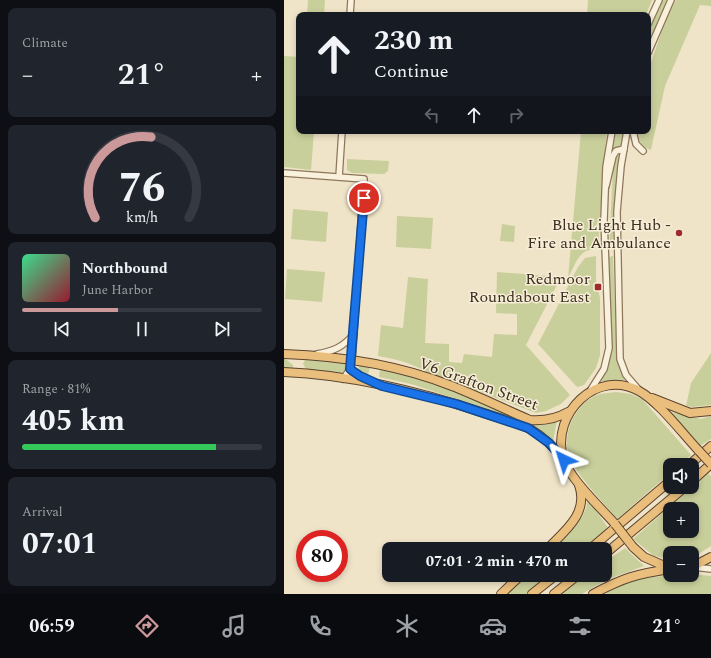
<!DOCTYPE html>
<html lang="en">
<head>
<meta charset="utf-8">
<style>
	:root { --surface:#171b24; --page:#20242c; --text:#f1f3f6; --muted:#9ea1a6; --line:#363941; --accent:#cc999b }
	body { margin:0; font-family:Spectral,serif; background:var(--page); color:var(--text); height:100vh; display:flex; flex-direction:column; font-size:15px; white-space:nowrap }
	* { box-sizing:border-box; margin:0 }
	p { font-size:13px; color:var(--muted) }
	.icon { flex:none; width:22px; height:22px; fill:none; stroke:currentColor; stroke-width:2; stroke-linecap:round; stroke-linejoin:round }
	.map { position:relative; flex:1; overflow:hidden }
	.sheet { display:flex; flex-direction:column; gap:8px; padding:8px; background:#0d0f14; width:284px }
	.sheet>* { flex:none }
	.hud { position:absolute; left:12px; top:12px; width:355px; height:122px; border-radius:8px; box-shadow:0 2px 6px #0003; background:#171b24; color:var(--text); overflow:hidden }
	.buttons { position:absolute; left:379px; top:458px; display:grid; gap:8px }
	.buttons a { display:grid; place-items:center; width:36px; height:36px; border-radius:8px; background:var(--surface); box-shadow:0 2px 6px #0003; font-size:20px }
	.speed { position:absolute; left:12px; top:530px; display:flex; gap:8px; font-size:20px; font-weight:700; text-align:center }
	.speed>* { display:grid; place-content:center; width:52px; height:52px; border-radius:50%; background:var(--surface); box-shadow:0 2px 6px #0003; line-height:1 }
	.speed .limit { border:6px solid #d22; background:#fff; color:#111 }
	.pin { position:absolute; display:grid; place-items:center; width:34px; height:34px; color:#fff; margin:-17px; border:2px solid #fff; border-radius:50%; box-shadow:0 1px 4px #0007 }
	.me { position:absolute; width:44px; margin:-22px; rotate:319deg; stroke-linejoin:round; filter:drop-shadow(0 0 3px #0008) }
	.turn { display:flex; align-items:center; gap:14px; height:84px; padding:0 12px; font-size:18px }
	.turn .icon { width:52px; height:52px; stroke-width:2.5 }
	.turn b { display:block; font-size:28px; line-height:34px }
	.lanes { display:flex; align-items:center; height:38px; padding:0 12px; background:#0003; justify-content:center; gap:20px; direction:ltr }
	.lanes .off { opacity:.35 }
	.big { font-size:30px; font-weight:700; line-height:1.1 }
	.sheet .tile { flex:1; display:flex; flex-direction:column; justify-content:center; gap:6px; min-width:0; padding:0 14px; border-radius:8px; background:var(--page) }
	.sheet .dial { align-items:center; gap:0 }
	.dial svg { height:104px; overflow:visible; fill:none; stroke:var(--line); stroke-width:7; stroke-linecap:round; text-anchor:middle }
	.dial text { fill:var(--text); stroke:none }
	.song { display:flex; align-items:center; gap:12px }
	.cover { width:48px; height:48px; border-radius:6px; background:linear-gradient(135deg,hsl(150 70% 55%),hsl(350 70% 35%)) }
	.played { height:4px; border-radius:2px; background:linear-gradient(90deg,var(--accent) 40%,var(--line) 40%) }
	.keys { display:flex; justify-content:space-around; direction:ltr }
	.heat { display:flex; justify-content:space-between; align-items:center; font-size:22px; direction:ltr }
	.charge { height:6px; border-radius:3px; background:linear-gradient(90deg,#34c759 81%,var(--line) 0) }
	.trip { position:absolute; left:98px; top:542px; width:230px; height:40px; border-radius:8px; background:var(--surface); box-shadow:0 2px 6px #0003; font-weight:700; line-height:40px; text-align:center }
	.menu { display:flex; height:64px; justify-content:space-around; align-items:center; background:#090b0e; color:var(--muted) }
	.menu .icon { width:28px; height:28px }
	.menu .active { color:var(--accent) }
	.menu b { font-size:18px; color:var(--text) }
	main { display:flex; flex:1; min-height:0 }
	.map>svg:first-child { display:block }
	.green { fill:#c9cf9b; fill-rule:evenodd }
	.lines { fill:none; stroke-linecap:round; stroke-linejoin:round }
	.tertiary-casing { stroke:#8d765c; stroke-width:8 }
	.trunk-casing { stroke:#5b4430; stroke-width:10 }
	.tertiary { stroke:#faf1dc; stroke-width:5.5 }
	.trunk { stroke:#eabe7c; stroke-width:8 }
	.trunk-bridge-casing { stroke:#5b4430; stroke-width:10; stroke-linecap:butt }
	.trunk-bridge { stroke:#eabe7c; stroke-width:8 }
	.route-casing { stroke:#114b97; stroke-width:10 }
	.route { stroke:#1a73e8; stroke-width:7 }
	.poi-dot { fill:#9e2a2b; stroke:#f7eed8; stroke-width:1.5 }
	.labels { text-anchor:middle; stroke-width:3; stroke-linejoin:round; paint-order:stroke }
	.poi-label { font-size:16px; fill:#3d2e20; stroke:#f7eed8; text-anchor:end }
	.street-label { font-size:16px; fill:#3d2e20; stroke:#f7eed8 }
</style>
</head>
<body>
<main>
<section class="sheet">
<div class="tile"><p>Climate</p>
<div class="heat"><a>−</a><b class="big">21°</b><a>+</a></div>
</div>
<div class="tile dial"><svg viewBox="0 0 100 80">
<path d="M14 69A42 42 0 1 1 86 69"/>
<path d="M14 69A42 42 0 0 1 57 7" stroke="#cc999b"/>
<text x="50" y="56" font-size="32" font-weight="700">76</text>
<text x="50" y="72" font-size="11">km/h</text>
</svg></div>
<div class="tile">
<div class="song"><i class="cover"></i><div><b>Northbound</b><p>June Harbor</p></div></div>
<div class="played"></div>
<div class="keys"><svg class="icon" aria-label="previous" viewBox="0 0 24 24"><path d="M18 5L8 12l10 7zM5 5v14"/></svg><svg class="icon" aria-label="pause" viewBox="0 0 24 24"><path d="M8 5v14M16 5v14"/></svg><svg class="icon" aria-label="next" viewBox="0 0 24 24"><path d="M6 5l10 7-10 7zM19 5v14"/></svg></div>
</div>
<div class="tile"><p>Range · 81%</p><b class="big">405 km</b><div class="charge"></div></div>
<div class="tile"><p>Arrival</p><b class="big">07:01</b></div>
</section>
<div class="map">
<svg width="427" height="594" viewBox="0 0 427 594">
	<rect width="100%" height="100%" fill="#f0e4c8"/>
	<!-- green -->
	<g class="green">
		<polygon points="24,0 41,0 40,15 23,15"/>
		<polygon points="304,0 368,0 362,15 303,15"/>
		<polygon points="379,0 383,0 364,45 364,33"/>
		<path d="M392,0H427V6L416,5L381,86L367,150C358,147 354,141 353,131H364V72L381,21Z"/>
		<polygon points="0,56 15,57 15,131 30,131 27,170 0,167"/>
		<path d="M297,131H323L320,159L314,249C294,249 293,262 284,278Z"/>
		<polygon points="332,131 340,131 337,147 328,152"/>
		<polygon points="332,155 336,156 332,188 329,249 325,249 329,168"/>
		<polygon points="63,159 105,161 104,171 100,174 68,173 63,170"/>
		<polygon points="9,209 44,212 42,242 7,239"/>
		<polygon points="113,216 149,218 147,249 112,247"/>
		<polygon points="218,224 231,226 230,242 216,241"/>
		<polygon points="312,256 312,281 316,298 316,355 312,368 305,378 300,385 293,387 254,344 294,267 301,258"/>
		<polygon points="329,256 333,361 341,380 317,381 324,364 328,343 325,257"/>
		<polygon points="3,269 41,272 38,302 1,299"/>
		<path d="M213,272L277,277L242,345L286,395L277,404L262,411L252,413L143,372C127,363 112,359 94,356L97,325L119,328L124,277L144,279L141,343L165,344V362L178,363L180,354L208,357L210,334L233,335V314L212,313Z"/>
		<polygon points="427,353 427,405 408,407 402,406 407,383"/>
		<polygon points="0,358 9,365 9,368 0,368"/>
		<polygon points="26,358 61,362 62,369 56,374 22,369 19,364 21,360"/>
		<polygon points="74,365 86,367 84,375 76,372"/>
		<polygon points="96,370 115,373 170,389 249,425 273,421 269,441 247,425 219,414 127,384 95,377"/>
		<path d="M332,392L347,394L358,399L407,455L396,465H386V473L333,519C320,503 294,477 286,458C276,435 292,401 316,394C321,393 327,393 332,392Z"/>
		<polygon points="386,412 417,419 427,416 427,439 416,446"/>
		<path d="M424,473L427,476V546L408,558V553H386V559L370,556L349,539ZM386,509H408V531H386Z"/>
		<path d="M303,498L325,529L300,549H267C280,536 305,519 303,498Z"/>
		<polygon points="341,548 360,566 322,580 298,594 277,594 303,575 321,575 321,562"/>
		<polygon points="408,574 427,576 427,594 321,594 343,582 356,578"/>
		<polygon points="241,575 267,575 242,594 222,594"/>
	</g>
	<g class="lines">
		<!-- tertiary casing -->
		<g class="tertiary-casing">
			<g id="tertiary">
				<polyline points="66,15 67,0"/>
				<polyline points="364,24 375,0"/>
				<polyline points="364,53 387,0"/>
				<polyline points="343,131 337,166 333,212 336,359 342,375 355,390"/>
				<polyline points="349,131 352,144 359,151"/>
				<polyline points="0,173 80,179 68,360 66,369 59,379"/>
				<polyline points="55,177 58,131"/>
				<polyline points="322,186 329,156 332,151 340,149"/>
				<path d="M33,354C50,351 59,347 70,334"/>
				<polyline points="66,369 83,380"/>
				<polyline points="306,391 320,369 325,348 320,220 322,167 328,131"/>
				<polyline points="409,567 427,569"/>
			</g>
		</g>
		<!-- trunk casing -->
		<g class="trunk-casing">
			<g id="trunk">
				<path d="M0,354C56,356 115,365 168,386C194,396 220,409 246,420C260,421 272,419 284,412"/>
				<path d="M0,372C69,375 138,392 203,414C217,419 234,422 246,429C260,437 270,447 280,460"/>
				<polyline points="368,398 406,413 427,411"/>
				<polyline points="405,465 427,446"/>
				<polyline points="408,481 427,464"/>
				<path d="M331,524C317,508 285,478 279,458C267,413 313,368 355,391C374,401 399,434 415,451"/>
				<polyline points="349,547 360,557 385,568"/>
				<path d="M263,549C281,531 305,513 295,485"/>
				<polyline points="306,549 386,481"/>
				<polyline points="321,554 401,487"/>
				<polyline points="408,567 427,557"/>
				<polyline points="217,594 237,575"/>
				<polyline points="248,594 272,575"/>
				<polyline points="270,594 294,575"/>
				<path d="M309,594C339,578 352,574 386,569"/>
			</g>
		</g>
		<!-- tertiary -->
		<use href="#tertiary" class="tertiary"/>
		<!-- trunk -->
		<use href="#trunk" class="trunk"/>
		<!-- trunk-bridge casing -->
		<g class="trunk-bridge-casing">
			<g id="trunk-bridge">
				<polyline points="415,451 427,464"/>
				<polyline points="331,524 349,547"/>
			</g>
		</g>
		<!-- trunk-bridge -->
		<use href="#trunk-bridge" class="trunk-bridge"/>
	</g>
	<g class="lines">
		<!-- route casing -->
		<g class="route-casing">
			<polyline id="route" points="80,198 66,369 76,376 98,386 172,404 244,428 265,443 280,460"/>
		</g>
		<!-- route -->
		<use href="#route" class="route"/>
	</g>
	<!-- markers -->
	<g class="poi-dot">
		<circle cx="395" cy="233" r="4"/>
		<rect x="310" y="283" width="8" height="8" rx="2"/>
	</g>
	<g class="labels">
		<!-- poi labels -->
		<g class="poi-label">
			<text x="387" y="230">Blue Light Hub -<tspan x="387" dy="18">Fire and Ambulance</tspan></text>
			<text x="306" y="284">Redmoor<tspan x="306" dy="18">Roundabout East</tspan></text>
		</g>
		<!-- street labels -->
		<g class="street-label">
			<text transform="translate(195 383) rotate(20)" y="6">V6 Grafton Street</text>
		</g>
	</g>
</svg>
<div class="buttons">
<a><svg class="icon" aria-label="sound" viewBox="0 0 24 24"><path d="M4 9h4l5-4v14l-5-4H4zM17 9q2 3 0 6"/></svg></a>
<a>+</a>
<a>−</a>
</div>
<div class="speed"><div class="limit">80</div></div>
<div class="pin" style="left:80px;top:198px;background:#d93025"><svg class="icon" aria-label="arrive" viewBox="0 0 24 24"><path d="M6 21V4h12l-3 4 3 4H6"/></svg></div>
<svg class="me" style="left:280px;top:460px" viewBox="-20 -20 40 40"><path d="M0-17L14 15 0 8-14 15z" fill="#1a73e8" stroke="#fff" stroke-width="4"/></svg>
<div class="trip">07:01 · 2 min · 470 m</div>
<div class="hud">
<div class="turn"><svg class="icon" aria-label="ahead" viewBox="0 0 24 24"><path d="M12 20V5M6 11l6-6 6 6"/></svg><div><b>230 m</b>Continue</div></div>
<div class="lanes"><svg class="icon off" aria-label="left" viewBox="0 0 24 24"><path d="M17 20v-9H6M10 6l-5 5 5 5"/></svg><svg class="icon" aria-label="ahead" viewBox="0 0 24 24"><path d="M12 20V5M6 11l6-6 6 6"/></svg><svg class="icon off" aria-label="right" viewBox="0 0 24 24"><path d="M7 20v-9h11M14 6l5 5-5 5"/></svg></div>
</div>
</div>
</main>
<nav class="menu">
<b>06:59</b>
<svg class="icon active" aria-label="directions" viewBox="0 0 24 24"><path d="M12 3l9 9-9 9-9-9zM9 14v-3h6M13 9l2 2-2 2"/></svg>
<svg class="icon" aria-label="music" viewBox="0 0 24 24"><path d="M9 18V5l10-2v13"/><circle cx="6" cy="18" r="3"/><circle cx="16" cy="16" r="3"/></svg>
<svg class="icon" aria-label="phone" viewBox="0 0 24 24"><path d="M5 4h4l2 5-3 2q2 4 5 5l2-3 5 2v4C11 20 4 13 5 4z"/></svg>
<svg class="icon" aria-label="climate" viewBox="0 0 24 24"><path d="M12 3v18M4 7l16 10M4 17L20 7"/></svg>
<svg class="icon" aria-label="car" viewBox="0 0 24 24"><path d="M5 17H2v-5l4-1 3-4h7l3 4 3 1v5h-3M9 17h6M6 11h13"/><circle cx="7" cy="17" r="2"/><circle cx="17" cy="17" r="2"/></svg>
<svg class="icon" aria-label="filters" viewBox="0 0 24 24"><path d="M4 7h16M4 17h16"/><circle cx="9" cy="7" r="2"/><circle cx="15" cy="17" r="2"/></svg>
<b>21°</b>
</nav>
</body>
</html>
